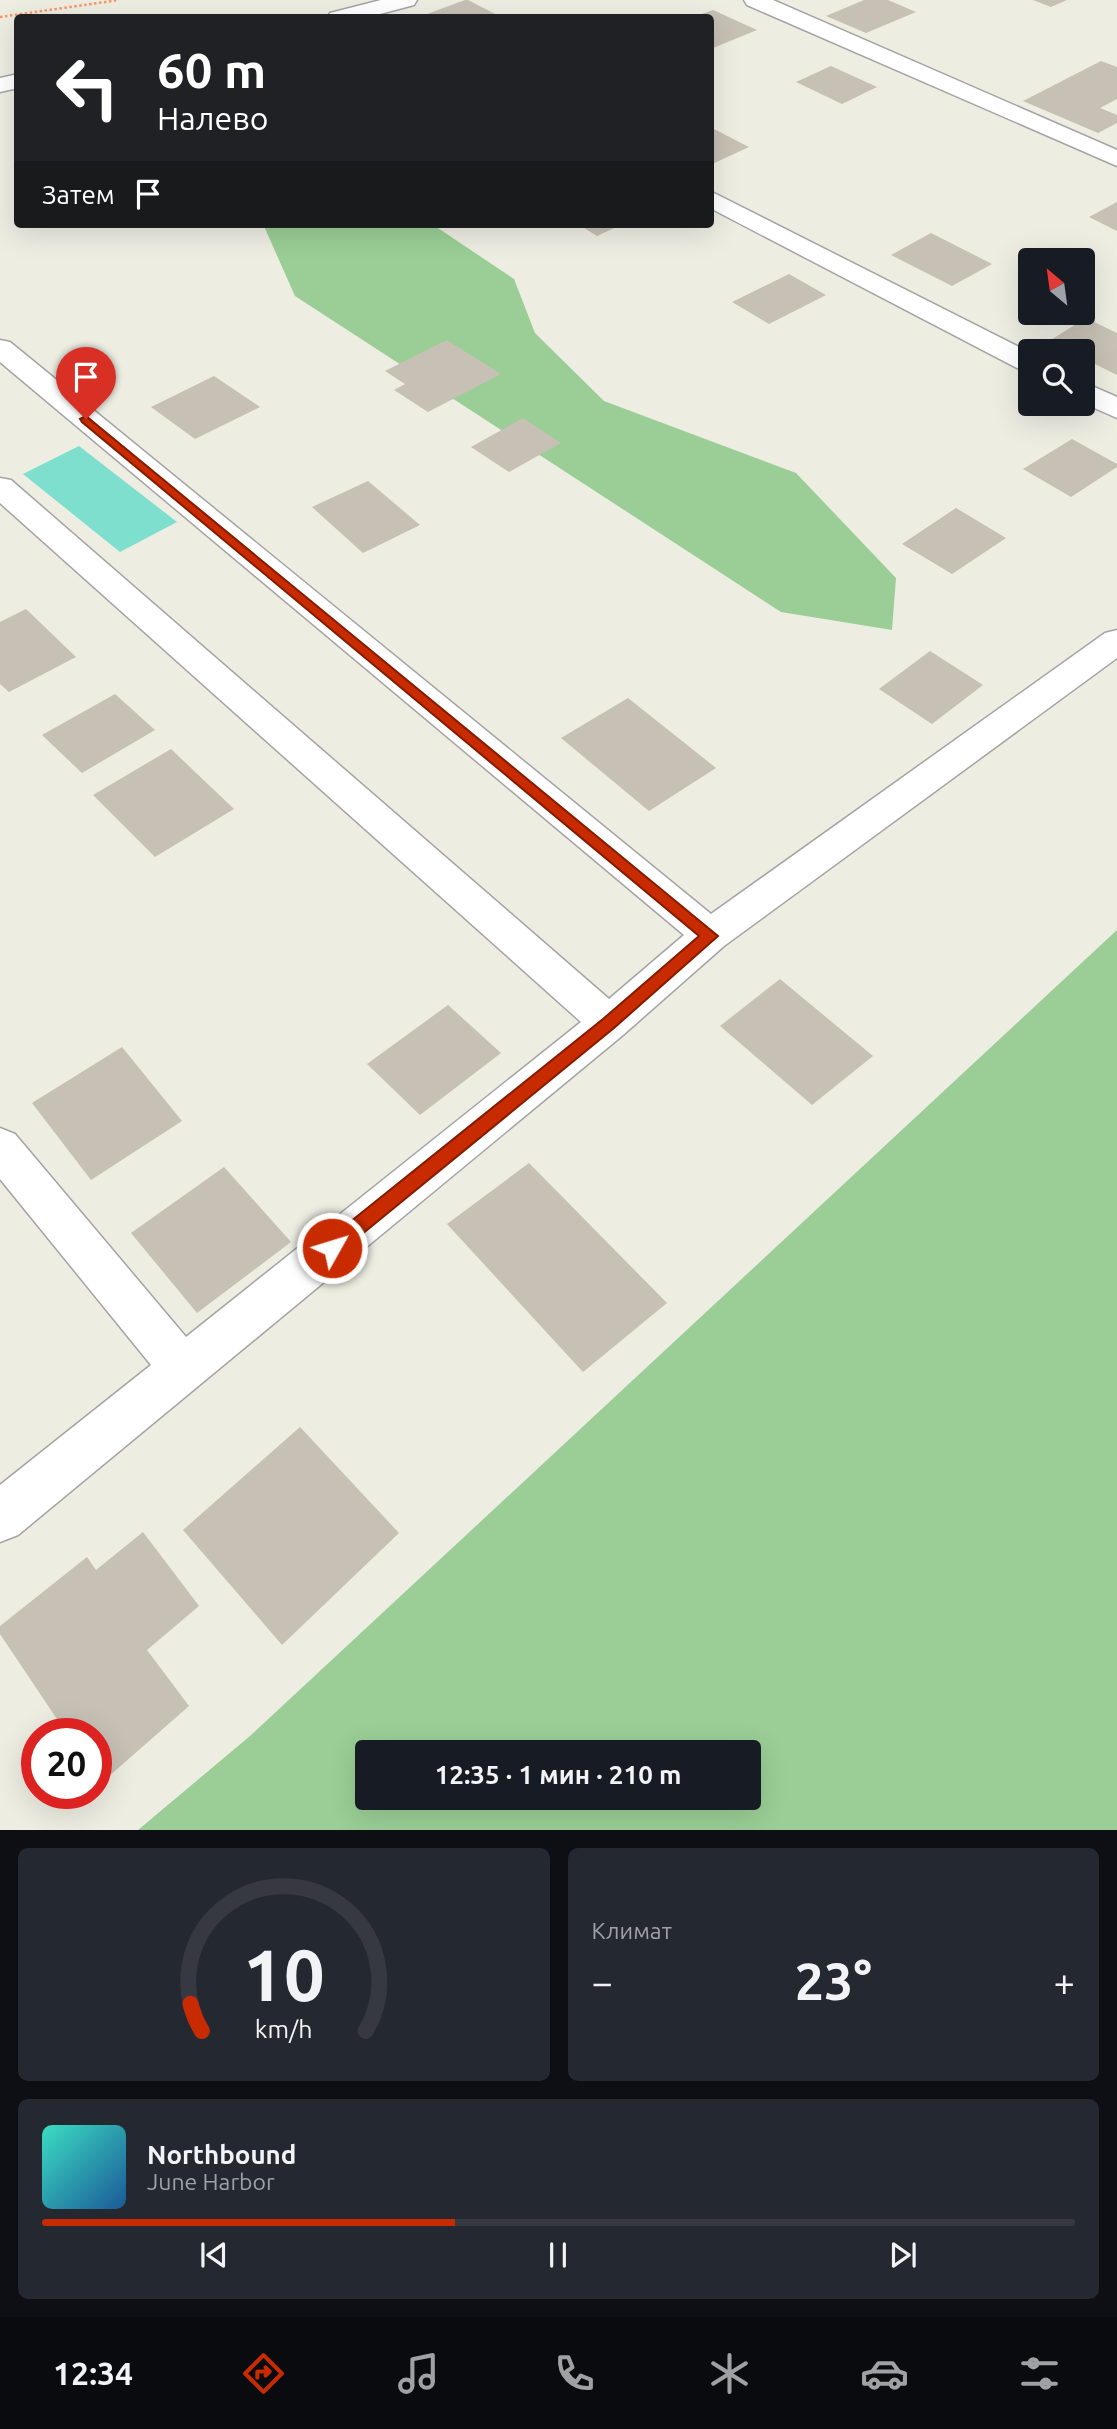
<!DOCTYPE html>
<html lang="ru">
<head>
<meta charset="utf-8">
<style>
	:root { --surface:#171b24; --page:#242831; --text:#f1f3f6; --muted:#9ea1a6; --line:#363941; --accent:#c92b00 }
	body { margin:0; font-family:Ubuntu,sans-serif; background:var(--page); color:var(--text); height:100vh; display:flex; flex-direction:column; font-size:26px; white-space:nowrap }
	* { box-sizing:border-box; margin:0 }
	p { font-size:23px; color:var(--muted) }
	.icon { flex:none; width:38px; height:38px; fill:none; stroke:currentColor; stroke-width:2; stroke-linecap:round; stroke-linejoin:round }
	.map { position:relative; height:1830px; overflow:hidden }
	.sheet { display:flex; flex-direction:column; gap:18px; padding:18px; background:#0d0f14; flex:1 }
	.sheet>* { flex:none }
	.hud { position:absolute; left:14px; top:14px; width:700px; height:214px; border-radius:7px; box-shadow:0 7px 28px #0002; background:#202124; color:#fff; overflow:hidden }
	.needle { width:46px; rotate:331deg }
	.tools { position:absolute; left:1018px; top:248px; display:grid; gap:14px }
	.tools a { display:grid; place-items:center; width:77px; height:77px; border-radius:7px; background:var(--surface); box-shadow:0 7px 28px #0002; font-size:35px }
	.speed { position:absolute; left:21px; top:1718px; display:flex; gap:14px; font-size:35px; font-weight:700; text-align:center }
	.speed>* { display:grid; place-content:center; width:91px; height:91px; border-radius:50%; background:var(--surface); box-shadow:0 7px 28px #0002; line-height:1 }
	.speed .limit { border:10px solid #d22; background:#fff; color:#111 }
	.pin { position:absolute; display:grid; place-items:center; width:60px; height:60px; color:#fff; margin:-72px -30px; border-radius:50% 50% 50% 0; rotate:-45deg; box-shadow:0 0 7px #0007 }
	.pin .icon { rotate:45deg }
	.me { position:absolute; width:77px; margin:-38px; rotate:51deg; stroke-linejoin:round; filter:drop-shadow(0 0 5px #0008) }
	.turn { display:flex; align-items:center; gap:24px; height:147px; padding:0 28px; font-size:32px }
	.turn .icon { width:91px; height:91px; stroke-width:2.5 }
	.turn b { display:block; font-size:49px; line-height:60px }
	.then { display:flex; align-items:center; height:66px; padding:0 28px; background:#0003; gap:14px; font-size:26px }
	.big { font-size:52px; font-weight:600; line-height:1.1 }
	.sheet .tile { flex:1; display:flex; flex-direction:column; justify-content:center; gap:10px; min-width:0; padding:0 24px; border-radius:10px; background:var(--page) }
	.sheet .dial { align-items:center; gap:0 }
	.dial svg { height:182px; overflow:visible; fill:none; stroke:var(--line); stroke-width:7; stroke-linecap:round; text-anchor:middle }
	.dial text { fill:var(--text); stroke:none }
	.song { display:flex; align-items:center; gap:21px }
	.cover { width:84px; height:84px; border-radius:10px; background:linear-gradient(135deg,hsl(170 70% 55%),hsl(210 70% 35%)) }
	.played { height:7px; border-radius:4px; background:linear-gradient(90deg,var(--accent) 40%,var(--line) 40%) }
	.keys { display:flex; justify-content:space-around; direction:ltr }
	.heat { display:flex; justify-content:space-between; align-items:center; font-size:38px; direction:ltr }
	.sheet .tiles { flex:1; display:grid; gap:18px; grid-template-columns:1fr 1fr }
	.tile:last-child { grid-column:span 2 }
	.trip { position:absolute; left:355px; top:1740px; width:406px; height:70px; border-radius:7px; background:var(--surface); box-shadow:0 7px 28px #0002; font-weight:600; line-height:70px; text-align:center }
	.tab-bar { display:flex; height:112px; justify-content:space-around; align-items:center; background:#090b0e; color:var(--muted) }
	.tab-bar .icon { width:49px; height:49px }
	.tab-bar .selected { color:var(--accent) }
	.tab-bar b { font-size:32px; color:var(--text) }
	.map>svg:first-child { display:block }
	.forest { fill:#9ace96; fill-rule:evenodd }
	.pitch { fill:#7edfce }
	.building { fill:#c6c0b5 }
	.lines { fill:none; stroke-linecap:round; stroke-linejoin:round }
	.minor-casing { stroke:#a4a4a4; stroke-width:3 }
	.path { stroke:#fc9565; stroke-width:2.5; stroke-dasharray:2.5 2.5; stroke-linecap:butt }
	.minor { fill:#fff; fill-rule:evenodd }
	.route { fill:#c92b00; stroke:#831c00; stroke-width:2 }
</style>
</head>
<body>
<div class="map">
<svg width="1117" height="1831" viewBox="0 0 1117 1831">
	<rect width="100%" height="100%" fill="#eeede2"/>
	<!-- forest -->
	<g class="forest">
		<polygon points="263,224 432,224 514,279 535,333 604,401 796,473 896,578 892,630 781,612 295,296"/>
		<path d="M1117,930V1830H138L250,1736ZM368,1752H749V1797H368Z"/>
	</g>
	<!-- pitch -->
	<polygon class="pitch" points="79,446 177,522 120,552 23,474"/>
	<!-- building -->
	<g class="building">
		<polygon points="465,0 468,0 503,18 433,18 427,14"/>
		<polygon points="864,0 888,0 916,12 866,33 826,16"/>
		<polygon points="1033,0 1067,0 1051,7"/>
		<polygon points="713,10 757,30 713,48 710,47 710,18 693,17"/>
		<polygon points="1101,61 1117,67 1117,99 1100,108 1117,115 1117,123 1098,133 1023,101"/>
		<polygon points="831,66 877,87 842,104 796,82"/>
		<polygon points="714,129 749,147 710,165 710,131"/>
		<polygon points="1117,202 1117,231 1089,217"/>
		<polygon points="578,224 623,224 597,236"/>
		<polygon points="931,233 992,264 952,286 891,255"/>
		<polygon points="789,274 826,295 769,324 732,302"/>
		<polygon points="1086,318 1117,333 1117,375 1083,358 1083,352 1070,352 1049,341"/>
		<polygon points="447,340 501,374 428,412 394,390 405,384 385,371"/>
		<polygon points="214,376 260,407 195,439 151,407"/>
		<polygon points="523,418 561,443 509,472 471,447"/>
		<polygon points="1072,439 1117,464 1117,467 1071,497 1023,469"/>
		<polygon points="368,481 420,525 363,553 312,507"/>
		<polygon points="956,508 1006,538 952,574 902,544"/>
		<polygon points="26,609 76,657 9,692 0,684 0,622"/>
		<polygon points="930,651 983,685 932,724 879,689"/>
		<polygon points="115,694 155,730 82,773 42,735"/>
		<polygon points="628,698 716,768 649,811 561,738"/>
		<polygon points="171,749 234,809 155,857 93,795"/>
		<polygon points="780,979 873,1056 812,1105 720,1026"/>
		<polygon points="448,1005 501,1053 420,1115 367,1064"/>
		<polygon points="122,1047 182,1121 91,1180 32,1103"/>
		<polygon points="529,1163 667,1303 583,1372 447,1224"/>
		<polygon points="224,1167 291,1242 197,1313 131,1233"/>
		<polygon points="300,1427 399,1533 282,1645 183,1530"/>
		<polygon points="143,1532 199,1606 147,1650 189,1706 100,1784 96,1778 96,1734 67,1734 0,1634 0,1626 87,1557 96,1570"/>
	</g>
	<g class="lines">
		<!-- minor casing -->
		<g class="minor-casing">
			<g id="minor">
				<polygon points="381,0 417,0 414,5 365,18 327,18 330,13"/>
				<polygon points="744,0 773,0 1117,150 1117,166 747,5"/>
				<polygon points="18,74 18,88 0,92 0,78"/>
				<polygon points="710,191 1031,353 1031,372 1021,370 710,208"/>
				<polygon points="0,340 10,342 711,914 1105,633 1117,630 1117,658 724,946 623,1035 18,1535 0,1542 0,1485 151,1365 0,1179 0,1128 15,1134 186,1337 581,1022 0,503 0,478 11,480 609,999 684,935 0,362"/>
				<polygon points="1083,382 1117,397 1117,418 1083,403"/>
			</g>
		</g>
		<!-- path -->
		<polyline class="path" points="0,17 119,0"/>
		<!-- minor -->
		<use href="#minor" class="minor"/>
	</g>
	<!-- route -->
	<polygon class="route" points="86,416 718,936 614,1028 339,1253 332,1256 325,1253 323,1248 325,1242 603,1019 699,936 82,422 80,419"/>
</svg>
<div class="tools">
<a><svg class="needle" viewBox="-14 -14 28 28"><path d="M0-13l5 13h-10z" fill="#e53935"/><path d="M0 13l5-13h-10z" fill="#9ea1a6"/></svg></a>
<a><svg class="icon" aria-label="search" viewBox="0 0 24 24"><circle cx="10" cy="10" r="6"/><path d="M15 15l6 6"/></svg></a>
</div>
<div class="speed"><div class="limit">20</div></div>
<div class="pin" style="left:86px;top:419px;background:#d93025"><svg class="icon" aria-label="arrive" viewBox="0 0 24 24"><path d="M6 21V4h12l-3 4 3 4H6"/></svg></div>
<svg class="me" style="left:332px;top:1248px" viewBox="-20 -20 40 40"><circle r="17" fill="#c92b00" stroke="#fff" stroke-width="3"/><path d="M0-11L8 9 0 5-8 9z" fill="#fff"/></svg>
<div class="trip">12:35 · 1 мин · 210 m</div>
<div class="hud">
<div class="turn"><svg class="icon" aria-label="left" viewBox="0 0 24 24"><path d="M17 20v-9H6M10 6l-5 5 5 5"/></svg><div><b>60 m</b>Налево</div></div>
<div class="then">Затем<svg class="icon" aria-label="arrive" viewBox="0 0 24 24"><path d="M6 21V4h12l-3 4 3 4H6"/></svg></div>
</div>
</div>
<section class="sheet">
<div class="tiles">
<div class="tile dial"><svg viewBox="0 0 100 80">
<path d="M14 69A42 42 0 1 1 86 69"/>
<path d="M14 69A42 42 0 0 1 9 57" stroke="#c92b00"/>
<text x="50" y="56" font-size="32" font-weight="700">10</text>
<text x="50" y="72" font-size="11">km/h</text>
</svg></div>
<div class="tile"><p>Климат</p>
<div class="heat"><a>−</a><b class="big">23°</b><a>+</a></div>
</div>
<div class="tile">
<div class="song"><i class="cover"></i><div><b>Northbound</b><p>June Harbor</p></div></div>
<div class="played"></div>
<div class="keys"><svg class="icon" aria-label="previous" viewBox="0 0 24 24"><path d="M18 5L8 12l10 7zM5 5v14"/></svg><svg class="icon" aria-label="pause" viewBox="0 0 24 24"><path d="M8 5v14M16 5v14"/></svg><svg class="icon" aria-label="next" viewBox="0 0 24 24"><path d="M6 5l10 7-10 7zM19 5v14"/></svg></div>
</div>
</div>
</section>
<nav class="tab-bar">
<b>12:34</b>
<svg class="icon selected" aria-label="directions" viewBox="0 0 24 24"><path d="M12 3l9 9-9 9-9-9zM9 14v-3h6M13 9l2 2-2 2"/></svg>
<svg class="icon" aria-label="music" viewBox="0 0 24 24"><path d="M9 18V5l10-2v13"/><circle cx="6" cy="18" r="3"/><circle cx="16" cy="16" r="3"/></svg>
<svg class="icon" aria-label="phone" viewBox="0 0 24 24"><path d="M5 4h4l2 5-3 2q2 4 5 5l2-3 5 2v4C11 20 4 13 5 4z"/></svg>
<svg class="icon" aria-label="climate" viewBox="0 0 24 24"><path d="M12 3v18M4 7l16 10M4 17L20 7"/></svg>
<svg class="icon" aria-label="car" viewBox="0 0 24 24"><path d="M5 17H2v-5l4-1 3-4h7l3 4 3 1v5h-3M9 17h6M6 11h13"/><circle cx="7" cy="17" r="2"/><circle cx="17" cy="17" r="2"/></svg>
<svg class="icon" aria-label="filters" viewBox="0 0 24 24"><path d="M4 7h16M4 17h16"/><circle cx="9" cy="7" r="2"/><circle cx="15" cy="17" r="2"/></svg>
</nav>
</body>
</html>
